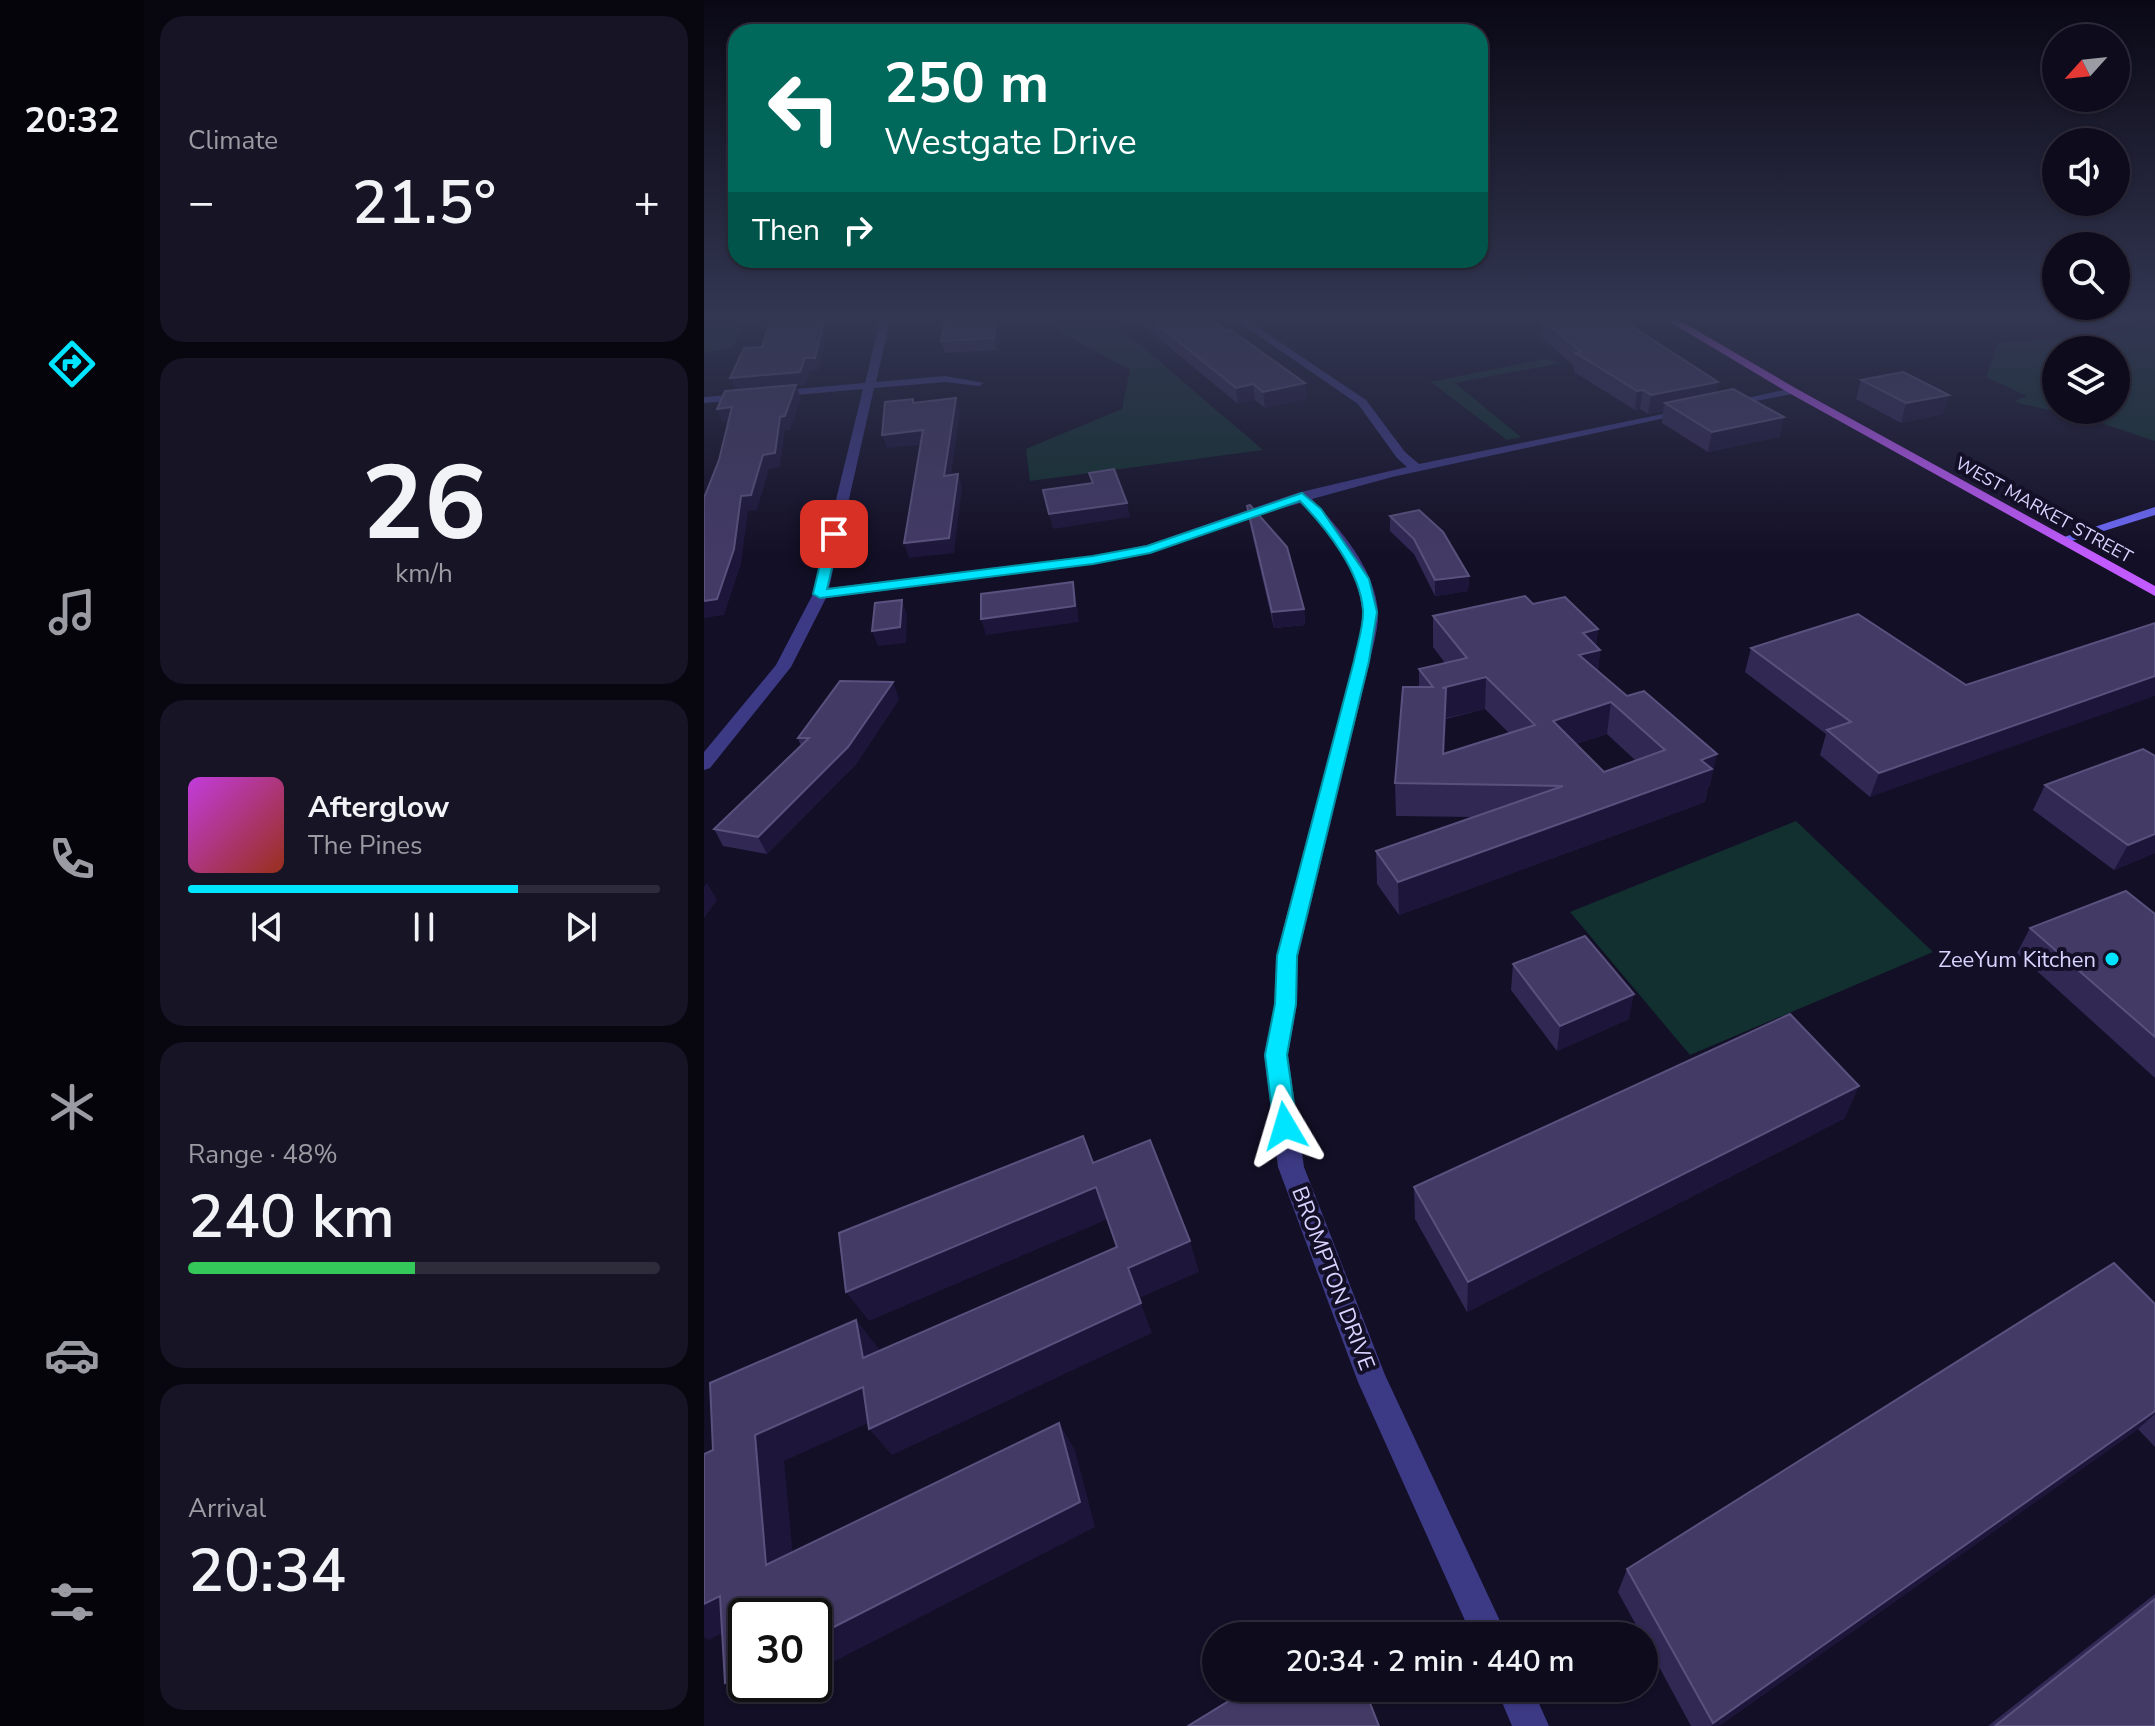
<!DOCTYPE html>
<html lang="en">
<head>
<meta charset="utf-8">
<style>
	:root { --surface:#0e0b1c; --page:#171425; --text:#f1f3f6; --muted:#9b9ba3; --line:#2e2b3b; --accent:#00e5ff }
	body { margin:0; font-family:"Nunito Sans",sans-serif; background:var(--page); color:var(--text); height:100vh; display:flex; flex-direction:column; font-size:30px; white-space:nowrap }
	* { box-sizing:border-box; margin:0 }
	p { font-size:26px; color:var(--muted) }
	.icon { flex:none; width:44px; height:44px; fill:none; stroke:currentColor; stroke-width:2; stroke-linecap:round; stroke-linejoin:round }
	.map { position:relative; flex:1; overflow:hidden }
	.drawer { display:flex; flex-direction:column; gap:16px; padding:16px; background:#08060f; width:560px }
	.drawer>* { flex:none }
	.top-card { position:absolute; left:24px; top:24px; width:760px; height:244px; border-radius:24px; box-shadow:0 2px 6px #0004,0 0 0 2px var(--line); background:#00695c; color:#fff; overflow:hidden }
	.needle { width:52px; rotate:243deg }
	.buttons { position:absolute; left:1338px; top:24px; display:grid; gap:16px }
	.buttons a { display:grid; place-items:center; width:88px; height:88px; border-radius:50%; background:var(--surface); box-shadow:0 2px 6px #0004,0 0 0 2px var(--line); font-size:40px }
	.speed { position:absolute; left:24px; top:1598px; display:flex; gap:16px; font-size:40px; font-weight:700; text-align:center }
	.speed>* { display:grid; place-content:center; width:104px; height:104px; border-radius:50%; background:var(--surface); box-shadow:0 2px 6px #0004,0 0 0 2px var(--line); line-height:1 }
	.speed .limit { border:4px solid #111; border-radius:12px; background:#fff; color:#111 }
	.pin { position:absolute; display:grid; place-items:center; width:68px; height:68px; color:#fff; margin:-34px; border-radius:16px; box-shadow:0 4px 12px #0006 }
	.me { position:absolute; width:88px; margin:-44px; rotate:353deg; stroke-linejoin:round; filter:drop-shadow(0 0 6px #0008) }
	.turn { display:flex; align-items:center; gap:28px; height:168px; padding:0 24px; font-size:36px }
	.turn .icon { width:104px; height:104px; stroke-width:2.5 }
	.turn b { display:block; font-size:56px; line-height:68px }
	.then { display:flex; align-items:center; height:76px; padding:0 24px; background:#0003; gap:16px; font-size:30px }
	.big { font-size:60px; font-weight:600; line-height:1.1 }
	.drawer .widget { flex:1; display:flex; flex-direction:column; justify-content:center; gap:12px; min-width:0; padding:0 28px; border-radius:24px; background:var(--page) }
	.drawer .dial { align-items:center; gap:0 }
	.dial b { font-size:104px; line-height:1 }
	.song { display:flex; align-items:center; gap:24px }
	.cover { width:96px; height:96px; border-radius:12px; background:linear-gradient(135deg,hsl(290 70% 55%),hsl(10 70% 35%)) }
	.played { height:8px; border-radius:4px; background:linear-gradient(90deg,var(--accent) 70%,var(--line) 70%) }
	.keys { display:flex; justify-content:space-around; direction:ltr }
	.heat { display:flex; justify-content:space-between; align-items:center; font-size:44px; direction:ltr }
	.charge { height:12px; border-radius:6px; background:linear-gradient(90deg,#34c759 48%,var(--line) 0) }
	.trip { position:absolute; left:498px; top:1622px; width:456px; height:80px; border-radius:40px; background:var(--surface); box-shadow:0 2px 6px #0004,0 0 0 2px var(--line); font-weight:600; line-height:80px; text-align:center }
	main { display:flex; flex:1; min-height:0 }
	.dock { display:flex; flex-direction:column; width:144px; justify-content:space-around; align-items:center; background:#06040b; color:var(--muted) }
	.dock .icon { width:56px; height:56px }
	.dock .active { color:var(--accent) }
	.dock b { font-size:36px; color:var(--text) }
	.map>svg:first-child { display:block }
	.green { fill:#12302f; fill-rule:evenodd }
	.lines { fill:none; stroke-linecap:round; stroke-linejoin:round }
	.street { fill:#3d3a85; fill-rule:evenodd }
	.secondary { fill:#6f6bff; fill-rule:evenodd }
	.primary { fill:#c25bff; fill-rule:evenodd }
	.wall { fill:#312854; fill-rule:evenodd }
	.shaded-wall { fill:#1d163a }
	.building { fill:#433a66; stroke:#5a527e; stroke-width:2; fill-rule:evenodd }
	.route { fill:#00e5ff; stroke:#0095a6; stroke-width:2 }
	.poi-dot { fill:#00e5ff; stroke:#130f26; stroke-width:3 }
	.labels { text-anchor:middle; stroke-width:8; stroke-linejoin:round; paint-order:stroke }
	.far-street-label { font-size:18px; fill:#d9d4ff; stroke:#130f26 }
	.poi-label { font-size:22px; fill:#d9d4ff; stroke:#130f26; text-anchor:end }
	.street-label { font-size:22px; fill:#d9d4ff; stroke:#130f26 }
</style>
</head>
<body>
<main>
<nav class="dock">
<b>20:32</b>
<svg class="icon active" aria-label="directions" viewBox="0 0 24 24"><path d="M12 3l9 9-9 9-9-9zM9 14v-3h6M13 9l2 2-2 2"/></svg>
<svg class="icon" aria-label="music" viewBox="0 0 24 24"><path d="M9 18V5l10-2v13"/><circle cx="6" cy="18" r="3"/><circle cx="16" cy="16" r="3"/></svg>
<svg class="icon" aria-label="phone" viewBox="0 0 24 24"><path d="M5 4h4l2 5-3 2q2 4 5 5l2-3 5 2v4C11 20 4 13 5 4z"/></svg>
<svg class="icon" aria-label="climate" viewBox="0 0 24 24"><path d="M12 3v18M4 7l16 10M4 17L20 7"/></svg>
<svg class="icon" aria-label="car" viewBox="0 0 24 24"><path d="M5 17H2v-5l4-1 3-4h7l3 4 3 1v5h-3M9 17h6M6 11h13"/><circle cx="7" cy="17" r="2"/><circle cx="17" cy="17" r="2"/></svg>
<svg class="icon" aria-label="filters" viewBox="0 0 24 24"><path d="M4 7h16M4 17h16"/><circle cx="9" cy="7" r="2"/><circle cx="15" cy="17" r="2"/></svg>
</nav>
<section class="drawer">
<div class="widget"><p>Climate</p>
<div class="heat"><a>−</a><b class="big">21.5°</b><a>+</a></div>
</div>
<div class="widget dial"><b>26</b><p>km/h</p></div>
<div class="widget">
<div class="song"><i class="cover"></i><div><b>Afterglow</b><p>The Pines</p></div></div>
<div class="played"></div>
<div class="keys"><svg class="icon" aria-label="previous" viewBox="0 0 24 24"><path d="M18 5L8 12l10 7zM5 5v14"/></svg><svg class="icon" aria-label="pause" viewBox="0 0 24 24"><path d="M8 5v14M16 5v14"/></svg><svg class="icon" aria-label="next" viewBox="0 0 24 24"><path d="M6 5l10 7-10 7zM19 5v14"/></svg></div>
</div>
<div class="widget"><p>Range · 48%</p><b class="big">240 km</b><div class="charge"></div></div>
<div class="widget"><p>Arrival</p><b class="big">20:34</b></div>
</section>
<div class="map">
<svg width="1451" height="1726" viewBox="0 0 1451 1726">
	<rect width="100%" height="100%" fill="#130f26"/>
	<!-- green -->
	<g class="green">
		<polygon points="0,316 44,316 28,349 0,352"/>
		<polygon points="341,316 402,316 559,450 326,481 322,449 418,409 426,370 342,324"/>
		<path d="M1443,316H1451V441L1382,418L1318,404L1310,401L1323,396L1282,377L1294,343L1384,337L1430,328ZM1412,350V410H1352V350Z"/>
		<polygon points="841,359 857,363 751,383 817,437 803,440 727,382"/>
		<polygon points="1092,821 1229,952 986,1055 866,912"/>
	</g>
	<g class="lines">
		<!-- street -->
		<g class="street">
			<path d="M177,316H187L172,382L241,376L280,383L275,386L241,382L170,388L125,588L389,556L443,545L593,493L703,467L693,458L654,404L526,316H537L662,400L701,452L715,464L983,409L989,412L688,477L608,499C636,529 671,569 674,611C675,628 669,645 666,661L594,956L593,1004L584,1055L600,1167L681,1375L803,1636H768L654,1382L574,1167L560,1055L571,1004L572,956L650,661C653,645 659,628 658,611C656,570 624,532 597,503L549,516L446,553L389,564L122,598L87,667L6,768L0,770V752L72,665L109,594L159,389L0,403V397L161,383Z"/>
			<polygon points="1089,388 1094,391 1093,393 1022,407 1016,404"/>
			<polygon points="792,1688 828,1688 845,1726 808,1726"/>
		</g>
		<!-- secondary -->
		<polygon class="secondary" points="1451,507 1451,515 1358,544 1351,540"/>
		<!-- primary -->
		<polygon class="primary" points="956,316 968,316 1093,389 1451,586 1451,596 1085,393"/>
	</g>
	<!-- wall -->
	<g class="wall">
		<polygon points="242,316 296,316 293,350 241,353 237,341"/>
		<polygon points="428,316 503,316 523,331 601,383 602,399 561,408 551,400 534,404"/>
		<polygon points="830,316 912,316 1014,382 1012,393 1080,417 1075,437 1004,452 958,423 959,411 944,414 936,409 931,410 870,372 870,366 836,336 837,321"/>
		<polygon points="1157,380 1239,414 1197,423 1152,399"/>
		<polygon points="543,506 600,609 601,625 570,628 545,521"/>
		<polygon points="686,516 765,576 764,591 731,596 710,554 686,531"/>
		<path d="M829,604L894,629L892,645L896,650L894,671L1006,786L1004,787L1001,802L695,915L673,884L672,851L769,817L692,816L691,783L715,687V669L741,663L729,647V616ZM781,709L805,733L740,754L742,719ZM903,734L932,761L900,772L872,744Z"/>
		<polygon points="1047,648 1262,685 1166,797 1116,755 1122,734 1041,672"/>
		<polygon points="195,699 152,764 63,854 19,846 10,829 97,746 94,738"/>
		<polygon points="1451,756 1451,853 1410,870 1329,810 1341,785"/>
		<polygon points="1451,914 1451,1078 1313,953 1326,928"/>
		<polygon points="809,964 925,1019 853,1051 807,990"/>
		<polygon points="1141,1118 763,1312 711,1219 710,1187"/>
		<polygon points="1451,1304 1451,1447 1434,1429 1015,1726 987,1726 940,1639 940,1636 938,1636 914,1592 923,1569"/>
		<polygon points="1451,1594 1451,1726 1284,1726"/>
	</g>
	<!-- shaded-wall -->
	<g class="shaded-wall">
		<polygon points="121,316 127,316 115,370 106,371 101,385 92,386 97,398 86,430 81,430 76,467 65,469 53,510 44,511 37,564 20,615 0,618 0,601 37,496 59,455 76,417 32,391 26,378 101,358"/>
		<polygon points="292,316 296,316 293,350 290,338"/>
		<polygon points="1014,382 1011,401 961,403 959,411 944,414 947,395"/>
		<polygon points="601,383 602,399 561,408 559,392"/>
		<polygon points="549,384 551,400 534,404 532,388"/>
		<polygon points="939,390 936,409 931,410 933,391"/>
		<polygon points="1245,395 1239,414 1197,423 1202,403"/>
		<polygon points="252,398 256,412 245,490 240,476"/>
		<polygon points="28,407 33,421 18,422 13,409"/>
		<polygon points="1080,417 1075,437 1004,452 1008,432"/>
		<polygon points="219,430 224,444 183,448 178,435"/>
		<polygon points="254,474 258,488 250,553 205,558 200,543"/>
		<polygon points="423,503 426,517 349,529 345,514"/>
		<polygon points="765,576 764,591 731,596 731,580"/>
		<polygon points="369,582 372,597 375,622 282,635 277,619"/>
		<polygon points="198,600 203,615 202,643 174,646 168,631"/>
		<polygon points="600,609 601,625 570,628 568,612"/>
		<polygon points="894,629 891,651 896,650 893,681 872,686 879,633"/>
		<polygon points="1451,676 1451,696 1166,797 1175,773"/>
		<polygon points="782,677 781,709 742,718 739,787 738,688"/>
		<polygon points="189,682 195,699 152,764 63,854 54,837"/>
		<polygon points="907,702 903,734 846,753 849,721"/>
		<polygon points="1013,754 1006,786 1004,787 1001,802 695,915 694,882"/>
		<polygon points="1451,834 1451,853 1410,870 1424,845"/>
		<polygon points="3,883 13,900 0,918 0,887"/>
		<polygon points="930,994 925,1019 853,1051 856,1026"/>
		<polygon points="1155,1086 1141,1118 763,1312 764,1282"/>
		<polygon points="392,1187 404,1219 165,1321 142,1292"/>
		<polygon points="486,1241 495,1272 435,1298 448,1333 188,1455 165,1429 424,1268"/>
		<polygon points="152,1320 175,1349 181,1386 159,1358"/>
		<polygon points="159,1387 182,1415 80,1461 92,1588 62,1565 51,1435"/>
		<polygon points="1451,1411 1451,1414 1434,1429 1015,1726 1007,1726"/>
		<polygon points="355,1423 371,1450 391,1527 110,1672 110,1637"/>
		<polygon points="16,1596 42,1621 5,1640 0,1637 0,1604"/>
		<polygon points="42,1672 42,1684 88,1684 55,1701 21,1683"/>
	</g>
	<!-- building -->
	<g class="building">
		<polygon points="68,316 121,316 111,358 101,358 96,372 26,378 40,348 58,347"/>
		<polygon points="242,316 292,316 290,338 237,341"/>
		<polygon points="443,316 503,316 523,331 527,330 601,383 559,392 549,384 532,388"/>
		<polygon points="856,316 912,316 1014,382 947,395 939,390 933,391 872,353 877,352 837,318"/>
		<polygon points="1199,372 1245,395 1202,403 1157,380"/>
		<polygon points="92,385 81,416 76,417 71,453 59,455 47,495 37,496 30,549 13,599 0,601 0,498 15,460 28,407 13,409 21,391"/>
		<polygon points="1029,389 1080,417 1008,432 961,403"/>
		<polygon points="252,398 240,476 254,474 245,538 200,543 219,430 178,435 181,402 209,399 209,403"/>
		<polygon points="410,469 423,503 345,514 339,490 389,483 385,473"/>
		<polygon points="546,505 583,547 600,609 568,612 543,506"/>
		<polygon points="715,510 739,532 765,576 731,580 710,539 686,516"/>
		<polygon points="369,582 371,606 277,619 277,594"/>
		<path d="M821,596L829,604L861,597L894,629L879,633L896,650L875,655L923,696L940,691L1013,754L997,760L1008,769L694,882L672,851L859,786L691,783L699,687H729L715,669L763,658L729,616ZM782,677L831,725L739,754L742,688H738ZM907,702L961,750L900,772L849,721Z"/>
		<polygon points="198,600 196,627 168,631 171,603"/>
		<polygon points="1154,614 1262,685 1451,623 1451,676 1175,773 1123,730 1147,722 1047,648"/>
		<polygon points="136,681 189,682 144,747 54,837 10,829 105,738 94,738"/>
		<polygon points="1439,749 1451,756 1451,834 1424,845 1341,785"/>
		<polygon points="1422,891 1451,914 1451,1037 1326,928"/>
		<polygon points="881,936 930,994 856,1026 809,964"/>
		<polygon points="1086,1014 1155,1086 764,1282 710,1187"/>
		<polygon points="379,1136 389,1163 446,1140 486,1241 424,1268 437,1303 165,1429 159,1387 51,1435 62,1565 355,1423 376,1502 110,1637 110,1616 42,1616 42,1672 21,1683 16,1596 0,1604 0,1454 9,1450 6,1383 152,1320 159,1358 413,1247 392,1187 142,1292 135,1233"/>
		<polygon points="1410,1263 1451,1304 1451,1411 1009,1723 923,1569"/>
		<polygon points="1451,1599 1451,1726 1291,1726"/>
		<polygon points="546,1688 660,1688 675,1726 484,1726"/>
	</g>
	<!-- sky -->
	<linearGradient id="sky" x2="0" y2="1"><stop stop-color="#0a0815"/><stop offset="0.57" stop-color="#333752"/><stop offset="1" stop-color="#333752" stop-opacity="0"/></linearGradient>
	<rect width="1451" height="557" fill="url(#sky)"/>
	<!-- route -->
	<path class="route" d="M598,493L617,509L665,579L673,612L665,661L593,956L592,1004L583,1055L593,1126L589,1133L581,1136L573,1133L570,1126L561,1055L571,1004L573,956L650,661C653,645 660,626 659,610C656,571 623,529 596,501L446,553L389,564L116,598L109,594L123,534L130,530L136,534L123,589L389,556L443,546Z"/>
	<!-- markers -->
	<circle class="poi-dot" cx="1408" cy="959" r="8"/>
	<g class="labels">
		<!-- far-street labels -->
		<g class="far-street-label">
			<text transform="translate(1340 510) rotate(29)" y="6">WEST MARKET STREET</text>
		</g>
		<!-- poi labels -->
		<g class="poi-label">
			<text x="1392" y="967">ZeeYum Kitchen</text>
		</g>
		<!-- street labels -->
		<g class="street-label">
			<text transform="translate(630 1278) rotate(69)" y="8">BROMPTON DRIVE</text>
		</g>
	</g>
</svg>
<div class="buttons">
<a><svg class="needle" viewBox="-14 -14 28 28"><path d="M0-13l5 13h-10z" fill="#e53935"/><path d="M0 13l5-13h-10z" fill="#9b9ba3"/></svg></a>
<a><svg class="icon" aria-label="sound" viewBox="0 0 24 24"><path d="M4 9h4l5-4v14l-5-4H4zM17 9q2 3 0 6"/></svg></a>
<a><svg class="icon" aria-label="search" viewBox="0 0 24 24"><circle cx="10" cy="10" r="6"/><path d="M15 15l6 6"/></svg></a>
<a><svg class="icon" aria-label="layers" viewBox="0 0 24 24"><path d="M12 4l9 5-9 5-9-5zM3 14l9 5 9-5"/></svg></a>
</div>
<div class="speed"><div class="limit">30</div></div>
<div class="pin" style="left:130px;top:534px;background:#d93025"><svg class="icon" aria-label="arrive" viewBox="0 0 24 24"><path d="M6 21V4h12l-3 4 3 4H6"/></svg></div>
<svg class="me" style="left:581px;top:1126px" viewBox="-20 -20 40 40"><path d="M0-17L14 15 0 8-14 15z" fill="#00e5ff" stroke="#fff" stroke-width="4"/></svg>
<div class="trip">20:34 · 2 min · 440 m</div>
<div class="top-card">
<div class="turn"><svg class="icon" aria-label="left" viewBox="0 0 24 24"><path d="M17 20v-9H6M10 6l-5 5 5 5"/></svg><div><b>250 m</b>Westgate Drive</div></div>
<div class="then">Then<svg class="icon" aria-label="right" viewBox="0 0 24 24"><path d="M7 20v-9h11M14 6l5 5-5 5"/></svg></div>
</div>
</div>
</main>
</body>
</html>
